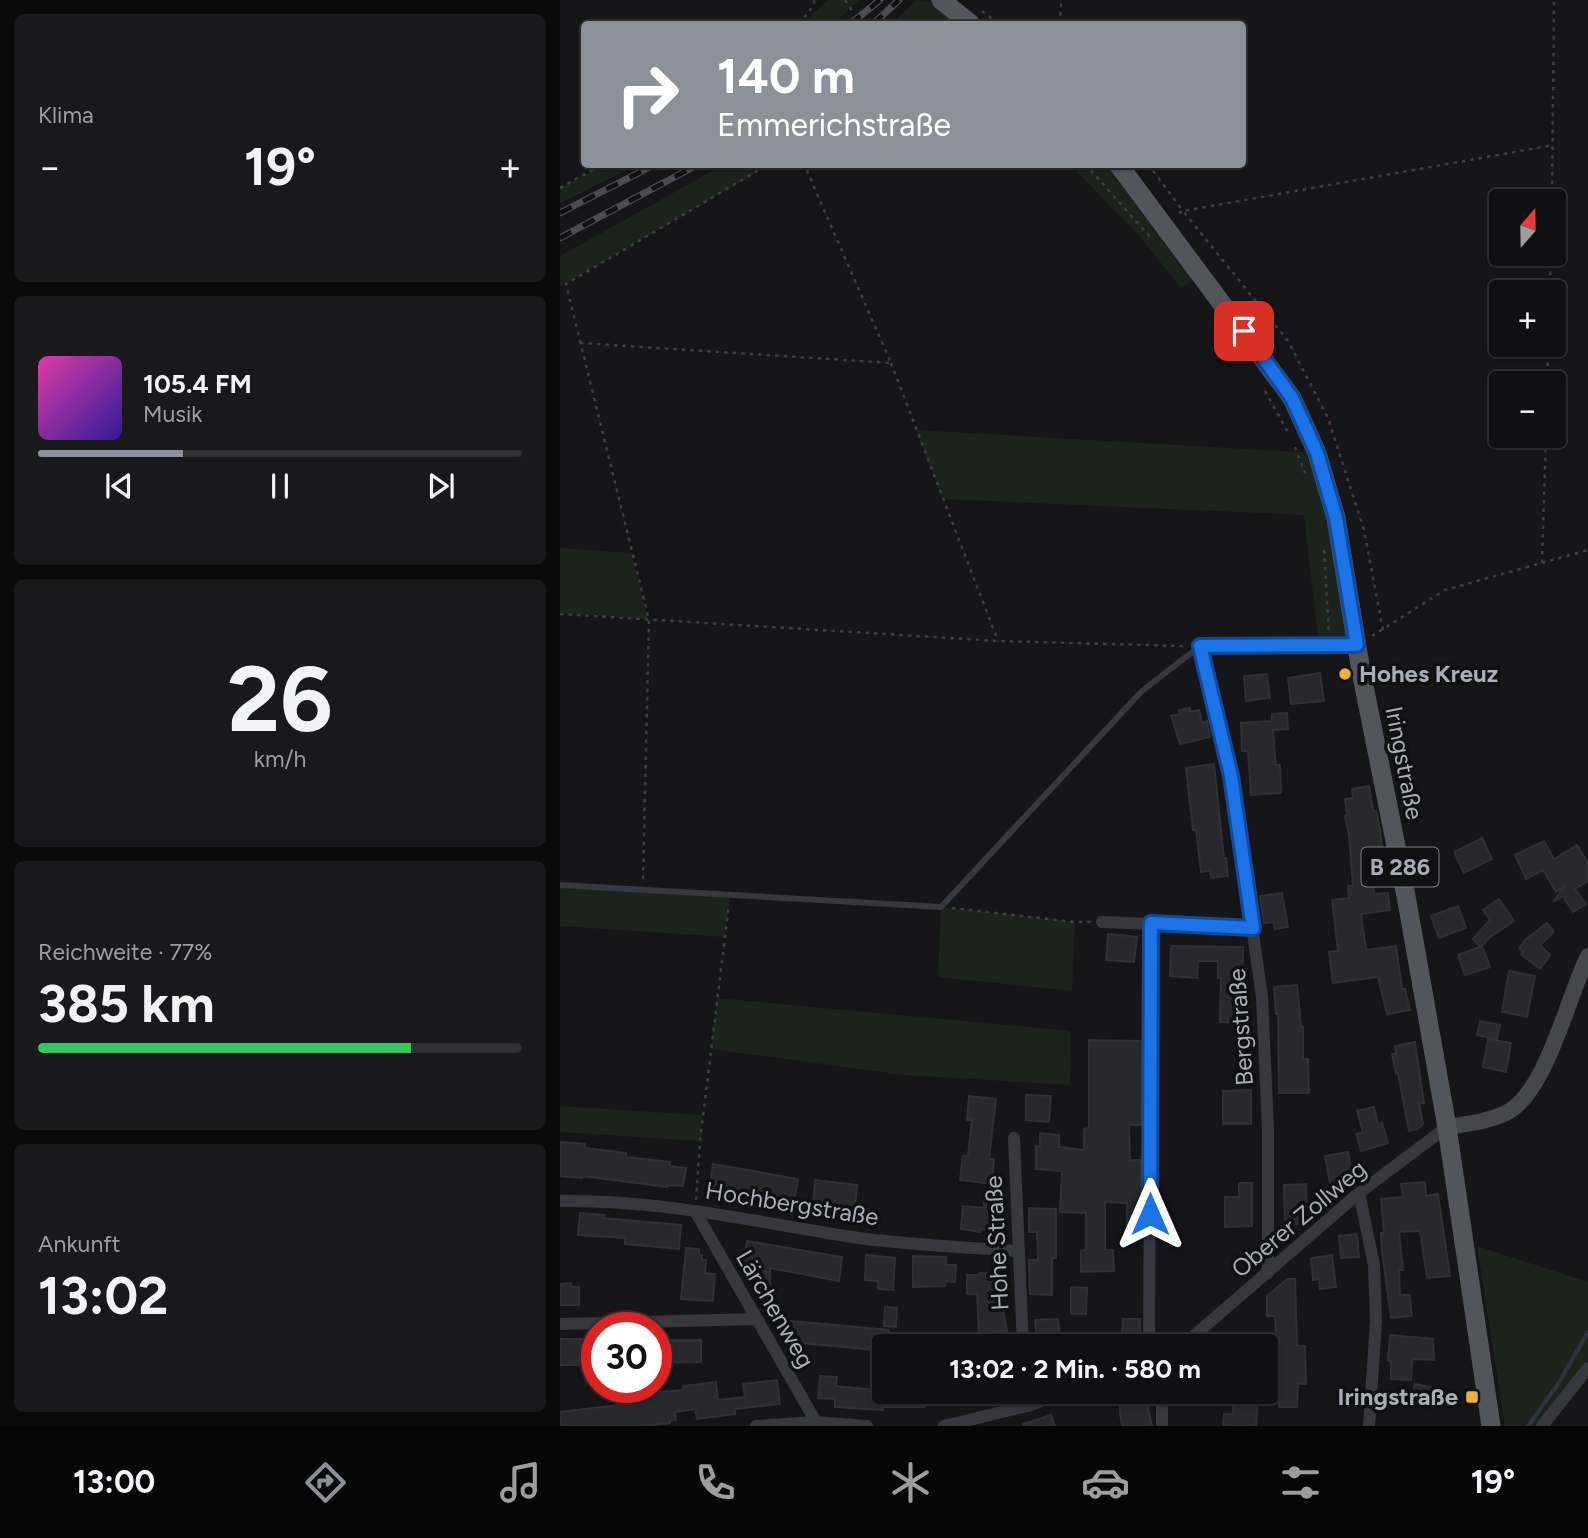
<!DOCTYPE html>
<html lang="de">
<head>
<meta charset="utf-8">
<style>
	:root { --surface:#101012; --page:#19191b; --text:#f1f3f6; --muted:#9c9d9f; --line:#303032; --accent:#8c9099 }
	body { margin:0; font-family:Figtree,sans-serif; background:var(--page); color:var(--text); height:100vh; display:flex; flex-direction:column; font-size:26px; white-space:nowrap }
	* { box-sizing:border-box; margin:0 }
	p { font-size:23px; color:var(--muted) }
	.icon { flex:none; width:38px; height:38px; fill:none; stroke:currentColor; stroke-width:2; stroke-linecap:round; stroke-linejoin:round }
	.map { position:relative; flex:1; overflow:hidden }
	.side { display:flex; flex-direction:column; gap:14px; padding:14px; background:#09090a; width:560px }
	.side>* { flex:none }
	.hud { position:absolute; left:21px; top:21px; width:665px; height:147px; border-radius:7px; box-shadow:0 2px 5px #0004,0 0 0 2px var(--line); background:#8c9099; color:#fff; overflow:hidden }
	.needle { width:46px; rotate:20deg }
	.controls { position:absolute; left:929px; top:189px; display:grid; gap:14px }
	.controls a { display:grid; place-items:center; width:77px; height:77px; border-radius:7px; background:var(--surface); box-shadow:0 2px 5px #0004,0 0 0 2px var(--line); font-size:35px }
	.speed { position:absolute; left:21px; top:1312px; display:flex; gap:14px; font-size:35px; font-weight:700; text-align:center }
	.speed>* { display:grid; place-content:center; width:91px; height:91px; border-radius:50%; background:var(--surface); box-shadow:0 2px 5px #0004,0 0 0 2px var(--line); line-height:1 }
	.speed .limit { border:10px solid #d22; background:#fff; color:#111 }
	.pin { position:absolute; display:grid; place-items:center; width:60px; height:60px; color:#fff; margin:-30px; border-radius:14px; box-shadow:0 4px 10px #0006 }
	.me { position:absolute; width:77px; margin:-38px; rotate:0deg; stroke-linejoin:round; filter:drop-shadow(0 0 5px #0008) }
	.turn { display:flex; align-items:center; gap:24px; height:147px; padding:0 21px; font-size:32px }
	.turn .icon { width:91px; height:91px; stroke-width:2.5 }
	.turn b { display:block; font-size:49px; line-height:60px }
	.big { font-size:52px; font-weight:700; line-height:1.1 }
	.side .tile { flex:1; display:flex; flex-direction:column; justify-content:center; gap:10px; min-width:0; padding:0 24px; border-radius:10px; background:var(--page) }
	.side .dial { align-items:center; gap:0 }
	.dial b { font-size:91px; line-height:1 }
	.song { display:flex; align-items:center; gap:21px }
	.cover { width:84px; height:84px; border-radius:10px; background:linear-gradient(135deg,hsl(320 70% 55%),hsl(250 70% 35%)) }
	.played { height:7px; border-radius:4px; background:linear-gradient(90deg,var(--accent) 30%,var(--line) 30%) }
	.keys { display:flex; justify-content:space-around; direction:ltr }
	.heat { display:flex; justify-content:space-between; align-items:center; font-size:38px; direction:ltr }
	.charge { height:10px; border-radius:5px; background:linear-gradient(90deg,#34c759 77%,var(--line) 0) }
	.trip { position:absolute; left:312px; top:1334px; width:406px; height:70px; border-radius:7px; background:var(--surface); box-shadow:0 2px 5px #0004,0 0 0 2px var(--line); font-weight:700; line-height:70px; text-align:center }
	.menu { display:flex; height:112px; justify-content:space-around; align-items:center; background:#060607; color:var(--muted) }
	.menu .icon { width:49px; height:49px }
	.menu .current { color:var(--accent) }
	.menu b { font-size:32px; color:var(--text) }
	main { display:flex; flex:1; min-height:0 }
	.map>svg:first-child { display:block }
	.green { fill:#1c231d }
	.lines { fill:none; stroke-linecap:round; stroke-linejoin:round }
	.stream { stroke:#2c353c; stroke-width:4.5 }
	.building { fill:#29292c; stroke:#303034; stroke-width:2 }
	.path { stroke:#3d3f44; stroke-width:2.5; stroke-dasharray:3.5 5; stroke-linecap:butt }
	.lane { stroke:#37383d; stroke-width:6 }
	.street { stroke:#37383d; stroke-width:12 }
	.secondary { stroke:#45474d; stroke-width:16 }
	.primary { stroke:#53555c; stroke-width:19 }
	.rail-casing { stroke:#4a4c52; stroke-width:7 }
	.rail { stroke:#111113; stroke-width:4.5; stroke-dasharray:13; stroke-linecap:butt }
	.route-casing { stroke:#114b97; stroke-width:18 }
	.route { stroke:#1a73e8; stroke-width:12 }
	.poi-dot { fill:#f2b134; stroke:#111113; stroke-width:2.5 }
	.labels { text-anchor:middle; stroke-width:7; stroke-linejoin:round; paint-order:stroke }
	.shield { fill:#111113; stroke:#7b7e86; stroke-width:2 }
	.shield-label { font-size:23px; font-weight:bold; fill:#a8adb8 }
	.poi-label { font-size:24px; font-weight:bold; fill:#a8adb8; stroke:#111113; text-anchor:start }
	.street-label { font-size:24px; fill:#a8adb8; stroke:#111113 }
</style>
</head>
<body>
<main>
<section class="side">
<div class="tile"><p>Klima</p>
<div class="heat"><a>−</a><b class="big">19°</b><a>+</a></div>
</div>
<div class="tile">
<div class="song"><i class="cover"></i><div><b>105.4 FM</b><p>Musik</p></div></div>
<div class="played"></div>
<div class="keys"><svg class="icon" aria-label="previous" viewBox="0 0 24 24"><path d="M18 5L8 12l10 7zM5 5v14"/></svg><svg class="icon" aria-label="pause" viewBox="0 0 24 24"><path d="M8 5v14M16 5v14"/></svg><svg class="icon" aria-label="next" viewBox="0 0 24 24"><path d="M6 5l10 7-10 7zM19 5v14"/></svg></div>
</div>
<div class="tile dial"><b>26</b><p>km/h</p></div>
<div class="tile"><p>Reichweite · 77%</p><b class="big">385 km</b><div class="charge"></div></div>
<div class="tile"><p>Ankunft</p><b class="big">13:02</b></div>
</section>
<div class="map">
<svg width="1028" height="1426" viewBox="0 0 1028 1426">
	<rect width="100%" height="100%" fill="#161618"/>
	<!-- green -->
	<g class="green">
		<polygon points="268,0 299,0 273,24 242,24"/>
		<path d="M357,0C379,0 393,11 411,24H331Z"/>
		<polygon points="43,165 76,165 0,203 0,188"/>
		<polygon points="163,165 209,165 0,287 0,256"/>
		<polygon points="510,165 558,165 641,275 621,288 577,233"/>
		<polygon points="356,430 757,453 797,645 759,646 744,515 383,499"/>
		<polygon points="0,548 71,553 88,619 0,613"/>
		<polygon points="0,885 170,894 165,937 0,926"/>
		<polygon points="381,907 515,922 512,991 378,977"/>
		<polygon points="157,998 511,1031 510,1085 344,1075 151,1049"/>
		<polygon points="0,1106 143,1115 140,1141 0,1132"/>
		<polygon points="917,1246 1028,1282 1028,1329 996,1382 965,1426 945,1426"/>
		<polygon points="1028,1332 1028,1360 975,1426 968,1426 998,1384"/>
	</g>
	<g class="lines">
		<!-- stream -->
		<polyline class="stream" points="968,1426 998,1384 1028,1332"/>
	</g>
	<!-- building -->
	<g class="building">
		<polygon points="760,673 764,701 731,704 728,678"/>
		<polygon points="707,674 710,698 686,701 684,676"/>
		<polygon points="630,708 630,712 639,710 642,723 647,721 650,737 620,744 611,716 620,714 619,710"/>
		<polygon points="727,713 728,729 713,730 716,765 720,765 721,793 691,795 688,751 682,751 681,723 712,721 712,714"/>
		<polygon points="654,764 664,858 666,858 668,876 651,878 650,871 641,872 636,830 633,830 626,768"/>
		<polygon points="809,786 813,811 816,811 820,828 823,861 809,863 814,894 828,893 830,910 801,914 806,950 836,946 842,989 845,989 850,1010 827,1014 818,977 773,983 769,952 778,951 772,900 789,898 788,886 793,886 789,835 785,816 787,816 785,799 793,798 792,789"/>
		<polygon points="922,838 932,859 904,873 894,852"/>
		<polygon points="984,841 994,859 1017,845 1028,863 1028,881 1015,889 1026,904 1013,912 1003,896 993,902 1005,886 996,892 983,870 966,879 955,855"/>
		<polygon points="722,893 728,927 715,929 714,922 704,923 700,896"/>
		<polygon points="939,899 954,921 929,938 922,946 930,967 905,975 898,955 920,947 913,939 930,920 923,910"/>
		<polygon points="898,906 906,928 879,938 871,916"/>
		<polygon points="987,923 994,932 980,945 990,955 980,969 961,954 963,952 959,948 965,940"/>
		<polygon points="548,934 577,937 574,962 546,960"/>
		<polygon points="611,946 683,947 682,993 689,993 688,1023 660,1022 661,979 658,978 658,961 638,961 637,978 610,976"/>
		<polygon points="949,971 975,976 967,1017 942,1012"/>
		<polygon points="737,985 741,1027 743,1027 743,1059 748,1059 749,1093 719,1093 718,1014 716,1014 714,987"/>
		<polygon points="920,1021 940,1025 937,1039 917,1035"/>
		<polygon points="928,1039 951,1043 946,1072 923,1067"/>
		<polygon points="529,1040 582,1041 581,1125 569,1125 570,1160 581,1160 581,1227 567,1227 567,1203 545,1202 545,1250 553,1250 554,1271 521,1272 521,1251 526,1250 526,1213 500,1212 502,1171 476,1169 476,1146 480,1147 480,1133 499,1135 499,1147 524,1150 524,1129 529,1128"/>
		<polygon points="855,1042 864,1103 859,1104 863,1124 858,1129 849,1131 838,1073 836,1074 832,1054 836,1054 835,1046"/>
		<polygon points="691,1090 691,1124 663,1124 663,1091"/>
		<polygon points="466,1095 491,1096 489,1122 466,1120"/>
		<polygon points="409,1096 436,1099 429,1159 434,1159 432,1184 400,1180 403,1156 408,1156 412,1120 407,1120"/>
		<polygon points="814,1107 818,1124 822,1123 828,1143 801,1151 796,1134 803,1132 797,1111"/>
		<polygon points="0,1142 25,1144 25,1148 66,1153 66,1157 110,1162 110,1166 126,1168 123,1186 108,1185 107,1187 22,1176 22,1178 0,1176"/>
		<polygon points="788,1152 793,1179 770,1183 765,1156"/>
		<polygon points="153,1164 238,1179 233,1207 149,1191"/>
		<polygon points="255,1180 297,1185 295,1210 253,1205"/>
		<polygon points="865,1182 866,1196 878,1194 890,1276 867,1278 860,1231 839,1232 843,1270 839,1270 840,1295 850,1295 852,1316 831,1318 822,1251 821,1233 824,1233 821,1199 843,1197 841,1184"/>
		<polygon points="679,1183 692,1183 692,1226 665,1227 665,1197 679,1197"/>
		<polygon points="746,1184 747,1212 739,1212 740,1224 725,1224 724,1185"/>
		<polygon points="424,1202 438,1204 438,1208 442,1208 442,1230 420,1229 420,1232 401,1229 403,1206 424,1208"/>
		<polygon points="469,1208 496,1209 496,1258 492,1258 492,1295 470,1294 469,1260 478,1260 477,1232 469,1232"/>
		<polygon points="20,1213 44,1215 43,1218 121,1225 119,1249 65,1244 65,1238 18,1235"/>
		<polygon points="797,1234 799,1257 781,1258 779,1236"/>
		<polygon points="187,1241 282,1257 279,1281 210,1268 210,1294 198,1294 198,1288 193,1288 194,1265 183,1263"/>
		<polygon points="126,1248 139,1249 139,1255 142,1255 142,1260 146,1260 145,1273 155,1274 153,1301 121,1299"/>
		<polygon points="306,1255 335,1258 333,1290 318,1289 318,1281 305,1280"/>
		<polygon points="772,1255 776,1287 760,1289 759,1279 753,1280 751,1258"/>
		<polygon points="353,1256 386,1257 386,1265 396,1265 395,1282 386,1281 385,1286 353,1287"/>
		<polygon points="420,1273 443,1274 443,1310 447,1331 419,1333 417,1294 407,1294 407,1275 420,1275"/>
		<polygon points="727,1279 735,1279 737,1346 745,1346 746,1384 738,1384 737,1407 719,1407 715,1316 707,1316 707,1296"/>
		<polygon points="11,1283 11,1287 19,1287 19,1305 0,1305 0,1284"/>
		<polygon points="511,1287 527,1288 526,1314 511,1314"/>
		<polygon points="325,1307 337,1308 336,1327 324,1326"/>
		<polygon points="498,1319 500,1334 476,1334 475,1320"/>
		<polygon points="563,1319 580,1319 580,1340 562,1339"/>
		<polygon points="231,1321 329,1330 329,1346 324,1346 324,1351 231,1342"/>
		<polygon points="830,1335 873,1339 874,1360 852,1359 851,1380 831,1379 831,1361 828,1361"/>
		<polygon points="0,1339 37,1339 37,1358 19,1357 19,1365 0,1365"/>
		<polygon points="96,1340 141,1340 141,1362 96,1363"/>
		<polygon points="260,1376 277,1377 276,1386 324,1391 363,1391 364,1407 323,1407 323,1410 275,1407 275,1399 258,1398"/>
		<polygon points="217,1380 220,1404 175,1409 175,1414 137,1419 135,1409 115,1412 116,1420 110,1421 110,1423 82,1426 0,1426 0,1412 75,1403 74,1394 124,1390 123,1386 156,1382 158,1400 185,1397 183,1384"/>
		<polygon points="855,1384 875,1388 873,1401 852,1397"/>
		<polygon points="560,1391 592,1391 592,1402 587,1402 592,1426 562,1426 560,1413"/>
		<polygon points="673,1391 698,1391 696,1426 663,1426 664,1414 673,1414"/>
		<polygon points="491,1415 495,1426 463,1426 463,1424"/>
	</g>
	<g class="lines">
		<!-- path -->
		<g class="path">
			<polyline points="285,0 292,11"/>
			<polyline points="422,11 439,24"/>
			<polyline points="239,24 254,5 254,0"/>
			<polyline points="500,24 501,0"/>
			<polyline points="525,164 591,238"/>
			<polyline points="588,164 623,211 616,215"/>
			<polyline points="0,188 43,164"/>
			<polyline points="992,201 994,0"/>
			<polyline points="990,292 991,254"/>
			<polyline points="20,343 331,363 244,164"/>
			<polyline points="331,363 438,641"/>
			<polyline points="987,383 988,345"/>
			<polyline points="705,391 729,434"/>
			<polyline points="735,447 745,473"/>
			<polyline points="764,550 769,634"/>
			<polyline points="982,563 986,436"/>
			<polyline points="0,614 438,641 623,646"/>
			<polyline points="823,630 804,530 768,418 728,341 623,211 994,145"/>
			<polyline points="812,636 885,590 1028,550"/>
			<polyline points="83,879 89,620 6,284 209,164"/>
			<polyline points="392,908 515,922 531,922"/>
			<polyline points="136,1200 140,1141 169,904"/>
		</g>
		<!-- lane -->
		<polyline class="lane" points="0,885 381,907 582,691 640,646"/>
		<!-- street -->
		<g class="street">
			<polyline points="542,922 693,928"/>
			<polyline points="454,1138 463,1346"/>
			<polyline points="799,1193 814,1265 816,1321 809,1426"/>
			<path d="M0,1201C98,1199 196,1222 292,1237C346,1245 403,1247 457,1251"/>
			<polyline points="135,1211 256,1422 262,1426"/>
			<polyline points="708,1273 708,1129 702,997 671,777 640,646 797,645"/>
			<polyline points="0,1324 197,1319"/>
			<polyline points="589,1346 591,924"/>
			<polyline points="622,1346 799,1193 887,1127"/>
			<polyline points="466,1391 467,1406"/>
			<polyline points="196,1426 256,1422 307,1426"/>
			<polyline points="384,1426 467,1406 510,1391"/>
			<polyline points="602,1426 602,1391"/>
			<polyline points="982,1426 1028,1368"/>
		</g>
		<!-- secondary -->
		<path class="secondary" d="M887,1127C906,1124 927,1122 946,1113C986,1094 1008,996 1028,956"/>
		<!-- primary -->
		<g class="primary">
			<polyline points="381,0 411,24"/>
			<polyline points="558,164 732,398 757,453 776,518 801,671 846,896 887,1127 931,1426"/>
		</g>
		<!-- rail casing -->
		<g class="rail-casing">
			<g id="rail">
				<polyline points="290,24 320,0"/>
				<polyline points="313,24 339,0"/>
				<polyline points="0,213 96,164"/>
				<polyline points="0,238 139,164"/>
			</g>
		</g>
		<!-- rail -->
		<use href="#rail" class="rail"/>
	</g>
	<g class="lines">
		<!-- route casing -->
		<g class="route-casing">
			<polyline id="route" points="590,1214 591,923 693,928 671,776 640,646 797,645 776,518 757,453 732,398 684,331"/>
		</g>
		<!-- route -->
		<use href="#route" class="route"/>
	</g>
	<!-- markers -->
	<g class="poi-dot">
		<circle cx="785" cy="674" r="7"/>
		<rect x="905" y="1390" width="14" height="14" rx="3.5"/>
	</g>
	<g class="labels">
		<!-- shield labels -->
		<rect class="shield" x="801.5" y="847.5" width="77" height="39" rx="5"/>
		<g class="shield-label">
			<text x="840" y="875">B 286</text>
		</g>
		<!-- poi labels -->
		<g class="poi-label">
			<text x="799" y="682">Hohes Kreuz</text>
			<text x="898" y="1405" text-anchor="end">Iringstraße</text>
		</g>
		<!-- street labels -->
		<g class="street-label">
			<text transform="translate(844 763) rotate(79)" y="8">Iringstraße</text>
			<text transform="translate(681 1027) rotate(-94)" y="8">Bergstraße</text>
			<text transform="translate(232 1204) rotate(9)" y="8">Hochbergstraße</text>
			<text transform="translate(739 1219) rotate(-40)" y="8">Oberer Zollweg</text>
			<text transform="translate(437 1243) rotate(-93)" y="8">Hohe Straße</text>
			<text transform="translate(215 1309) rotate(60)" y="8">Lärchenweg</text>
		</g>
	</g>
</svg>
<div class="controls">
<a><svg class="needle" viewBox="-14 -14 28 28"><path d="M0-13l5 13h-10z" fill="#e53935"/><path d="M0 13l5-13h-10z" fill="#9c9d9f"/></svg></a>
<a>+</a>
<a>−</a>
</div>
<div class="speed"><div class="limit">30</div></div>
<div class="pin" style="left:684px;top:331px;background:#d93025"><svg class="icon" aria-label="arrive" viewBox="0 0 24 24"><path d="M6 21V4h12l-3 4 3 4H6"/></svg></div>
<svg class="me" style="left:590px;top:1214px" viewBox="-20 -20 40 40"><path d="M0-17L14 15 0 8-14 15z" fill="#1a73e8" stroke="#fff" stroke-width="4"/></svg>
<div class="trip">13:02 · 2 Min. · 580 m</div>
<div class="hud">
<div class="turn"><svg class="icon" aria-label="right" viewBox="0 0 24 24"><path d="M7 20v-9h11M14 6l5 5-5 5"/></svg><div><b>140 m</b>Emmerichstraße</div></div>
</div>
</div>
</main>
<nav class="menu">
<b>13:00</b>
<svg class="icon current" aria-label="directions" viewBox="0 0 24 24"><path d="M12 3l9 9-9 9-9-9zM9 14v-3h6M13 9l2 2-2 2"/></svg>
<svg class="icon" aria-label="music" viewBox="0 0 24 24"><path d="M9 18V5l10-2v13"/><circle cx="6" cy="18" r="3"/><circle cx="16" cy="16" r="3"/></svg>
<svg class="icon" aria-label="phone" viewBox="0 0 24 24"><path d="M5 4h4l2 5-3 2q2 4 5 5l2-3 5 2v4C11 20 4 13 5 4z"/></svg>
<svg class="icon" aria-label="climate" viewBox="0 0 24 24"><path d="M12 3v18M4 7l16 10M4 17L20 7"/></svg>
<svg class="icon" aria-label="car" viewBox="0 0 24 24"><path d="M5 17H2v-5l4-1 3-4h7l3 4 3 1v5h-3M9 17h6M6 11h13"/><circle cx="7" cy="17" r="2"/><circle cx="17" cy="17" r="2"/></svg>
<svg class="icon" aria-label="filters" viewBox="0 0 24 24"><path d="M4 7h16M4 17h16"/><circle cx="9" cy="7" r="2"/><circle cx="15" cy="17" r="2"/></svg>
<b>19°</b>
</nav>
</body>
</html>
